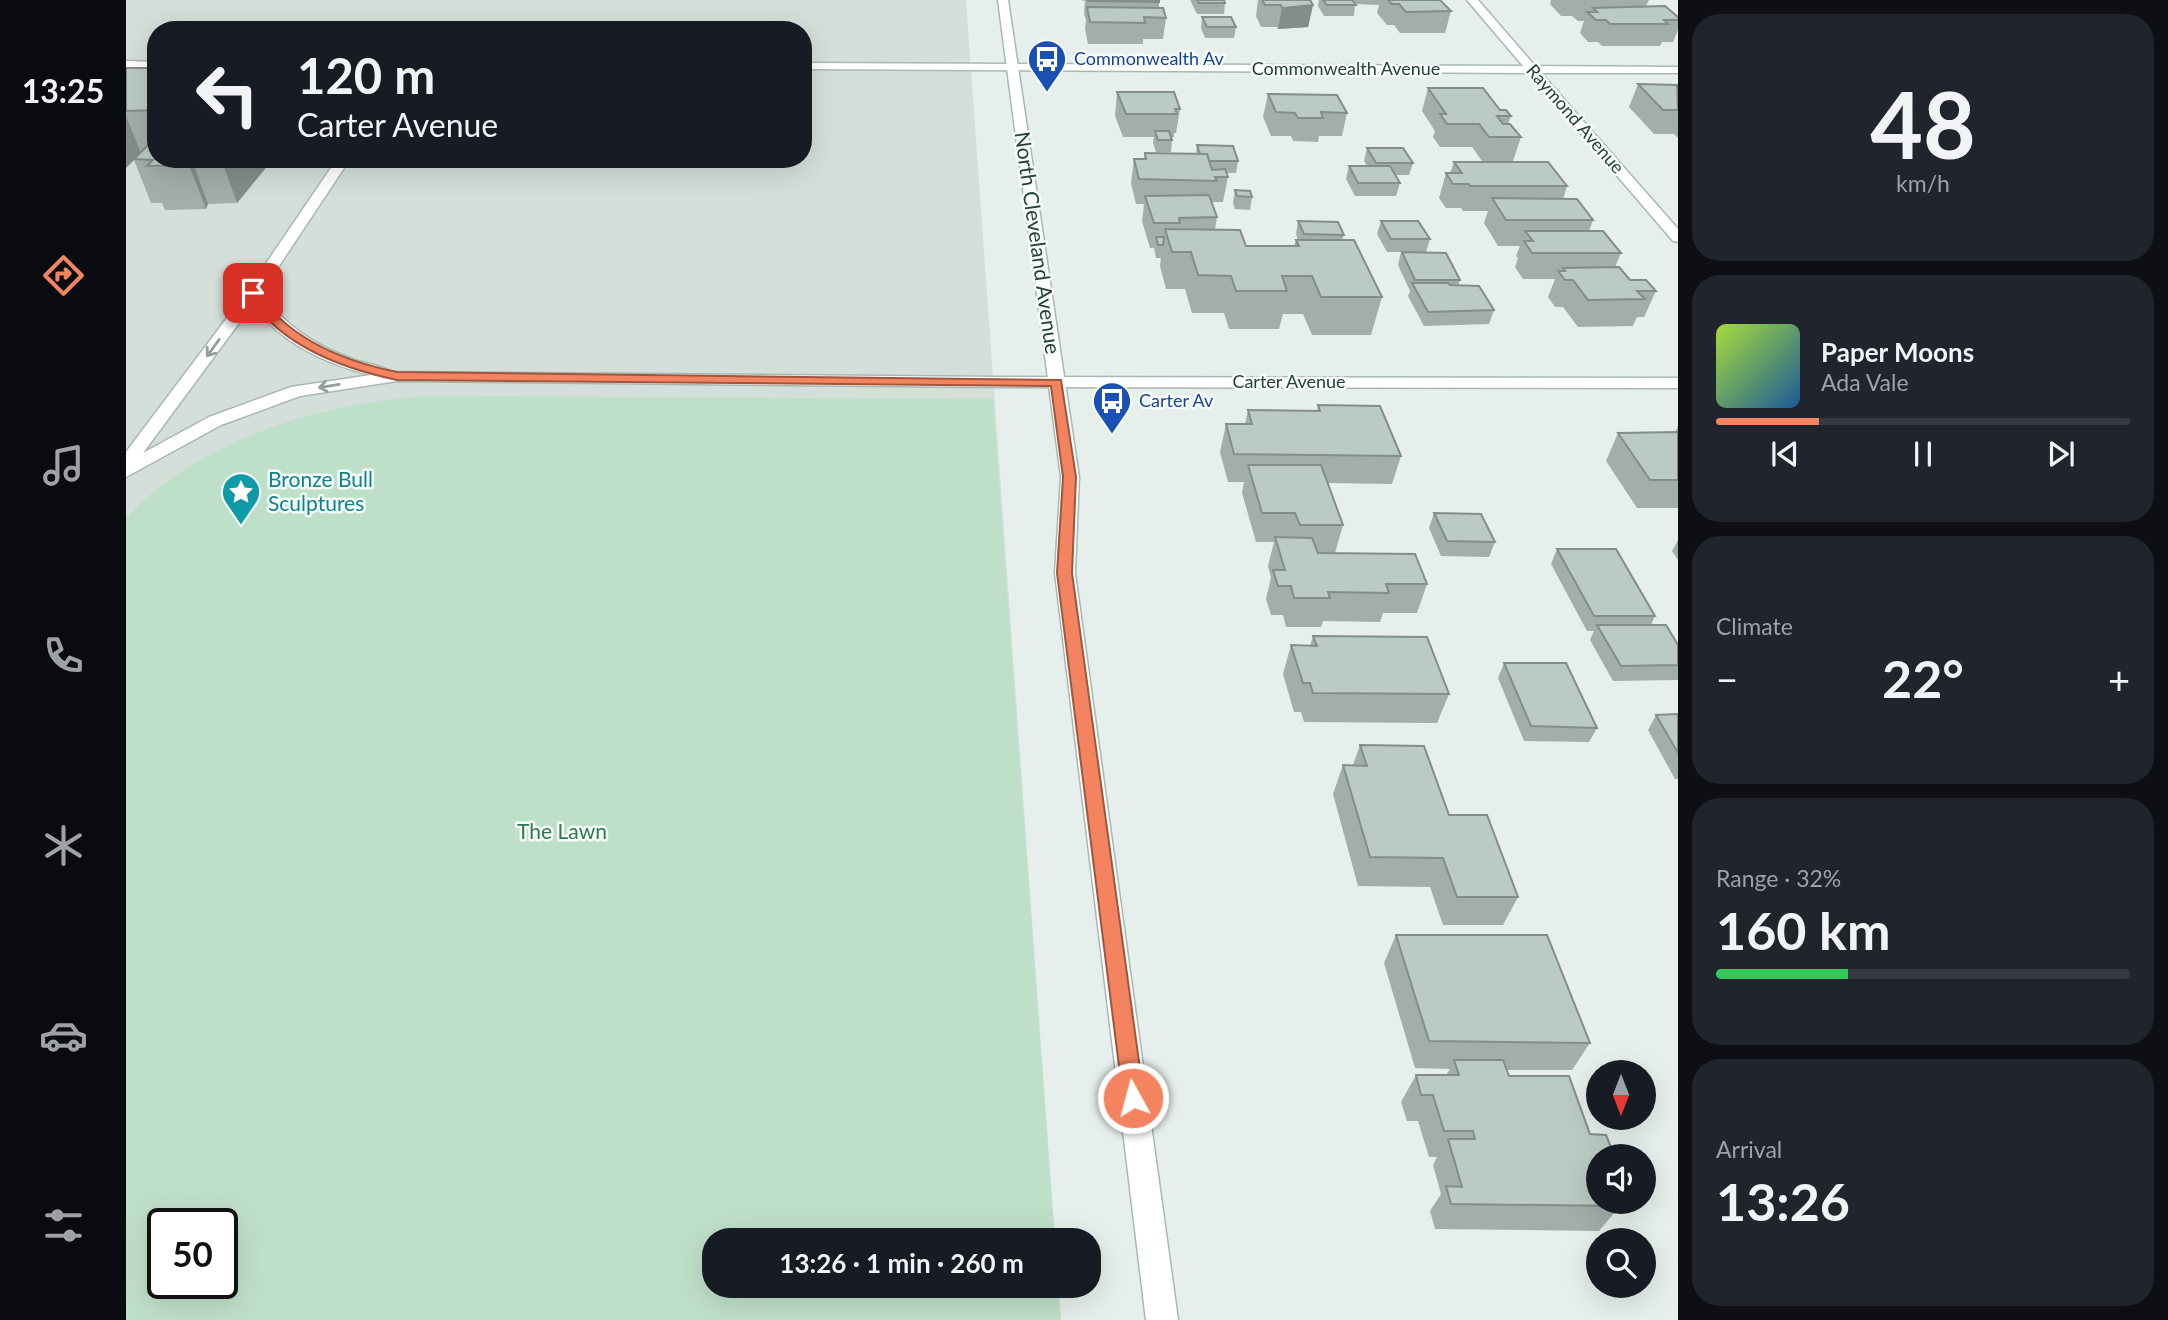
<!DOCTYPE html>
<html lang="en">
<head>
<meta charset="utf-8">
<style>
	:root { --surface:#171b24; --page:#20242c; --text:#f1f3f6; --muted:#9ea1a6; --line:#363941; --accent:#f4845f }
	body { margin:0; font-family:Lato,sans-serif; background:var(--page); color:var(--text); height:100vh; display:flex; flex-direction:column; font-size:26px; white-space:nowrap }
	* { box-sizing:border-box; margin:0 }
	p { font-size:23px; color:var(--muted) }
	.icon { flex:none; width:38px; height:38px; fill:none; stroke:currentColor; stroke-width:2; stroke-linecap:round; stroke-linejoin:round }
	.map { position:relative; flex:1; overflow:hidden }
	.sheet { display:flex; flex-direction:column; gap:14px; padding:14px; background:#0d0f14; width:490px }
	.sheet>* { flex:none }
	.top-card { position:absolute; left:21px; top:21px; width:665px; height:147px; border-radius:28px; box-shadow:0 7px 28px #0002; background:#171b24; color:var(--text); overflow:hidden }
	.needle { width:46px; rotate:180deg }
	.controls { position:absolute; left:1460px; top:1060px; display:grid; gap:14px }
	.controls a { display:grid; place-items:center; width:70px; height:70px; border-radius:50%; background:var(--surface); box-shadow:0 7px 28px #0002; font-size:35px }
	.speed { position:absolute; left:21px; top:1208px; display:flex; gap:14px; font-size:35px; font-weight:700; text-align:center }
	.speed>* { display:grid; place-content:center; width:91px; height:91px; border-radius:50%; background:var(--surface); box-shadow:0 7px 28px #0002; line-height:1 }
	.speed .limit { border:4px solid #111; border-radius:10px; background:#fff; color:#111 }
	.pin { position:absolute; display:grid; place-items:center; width:60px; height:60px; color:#fff; margin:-30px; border-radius:14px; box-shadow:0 4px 10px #0006 }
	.me { position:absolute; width:77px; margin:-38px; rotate:353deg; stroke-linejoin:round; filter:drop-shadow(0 0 5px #0008) }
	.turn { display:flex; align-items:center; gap:24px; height:147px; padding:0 35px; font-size:32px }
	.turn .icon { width:91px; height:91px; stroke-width:2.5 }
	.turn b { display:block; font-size:49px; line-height:60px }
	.big { font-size:52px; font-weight:700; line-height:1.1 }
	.sheet .card { flex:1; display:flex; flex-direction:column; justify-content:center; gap:10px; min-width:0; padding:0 24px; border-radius:28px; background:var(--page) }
	.sheet .dial { align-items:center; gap:0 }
	.dial b { font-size:91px; line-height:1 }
	.song { display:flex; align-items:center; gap:21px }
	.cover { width:84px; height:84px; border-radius:10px; background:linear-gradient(135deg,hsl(80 70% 55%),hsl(210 70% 35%)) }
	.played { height:7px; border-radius:4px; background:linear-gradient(90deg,var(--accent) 25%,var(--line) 25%) }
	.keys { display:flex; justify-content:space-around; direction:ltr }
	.heat { display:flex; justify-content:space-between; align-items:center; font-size:38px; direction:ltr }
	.charge { height:10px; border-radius:5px; background:linear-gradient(90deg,#34c759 32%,var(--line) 0) }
	.trip { position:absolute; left:576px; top:1228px; width:399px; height:70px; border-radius:28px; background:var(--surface); box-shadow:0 7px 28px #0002; font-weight:700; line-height:70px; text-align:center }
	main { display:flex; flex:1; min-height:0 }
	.dock { display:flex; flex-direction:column; width:126px; justify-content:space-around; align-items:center; background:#090b0e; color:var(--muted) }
	.dock .icon { width:49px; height:49px }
	.dock .selected { color:var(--accent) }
	.dock b { font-size:32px; color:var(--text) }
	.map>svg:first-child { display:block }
	.built { fill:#d4dfda; fill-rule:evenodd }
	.green { fill:#bfe0c8; fill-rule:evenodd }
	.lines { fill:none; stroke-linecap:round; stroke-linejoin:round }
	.street-casing { stroke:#a8b8b2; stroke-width:3 }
	.secondary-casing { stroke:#a4bbb3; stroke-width:3 }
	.street { fill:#fff; fill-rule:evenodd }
	.secondary { fill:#fff; fill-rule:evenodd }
	.wall { fill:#a1aea9 }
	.shaded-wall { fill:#838d89 }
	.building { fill:#bbcac4; stroke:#838d89; stroke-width:2 }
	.oneway { stroke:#92a09c }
	.route { fill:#f4845f; stroke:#9f563e; stroke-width:2 }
	.labels { text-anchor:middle; stroke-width:5; stroke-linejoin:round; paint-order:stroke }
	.far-transit-label { font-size:18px; fill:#164399; stroke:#f7fbf9; text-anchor:start }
	.far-street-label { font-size:18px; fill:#24423a; stroke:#f7fbf9 }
	.street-label { font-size:21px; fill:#24423a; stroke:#f7fbf9 }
	.culture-label { font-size:21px; fill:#0d838f; stroke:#f7fbf9; text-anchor:start }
	.park-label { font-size:21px; fill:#2d7a4b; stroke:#f7fbf9 }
</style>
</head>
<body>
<main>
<nav class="dock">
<b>13:25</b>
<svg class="icon selected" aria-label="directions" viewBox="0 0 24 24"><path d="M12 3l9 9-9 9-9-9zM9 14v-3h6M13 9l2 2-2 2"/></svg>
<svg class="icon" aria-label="music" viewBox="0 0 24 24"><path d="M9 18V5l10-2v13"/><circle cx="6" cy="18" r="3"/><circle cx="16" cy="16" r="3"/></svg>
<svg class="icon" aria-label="phone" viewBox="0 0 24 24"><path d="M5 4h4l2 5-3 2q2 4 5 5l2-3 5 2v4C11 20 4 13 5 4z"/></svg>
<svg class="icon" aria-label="climate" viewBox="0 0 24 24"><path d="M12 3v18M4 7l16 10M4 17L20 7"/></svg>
<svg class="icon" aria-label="car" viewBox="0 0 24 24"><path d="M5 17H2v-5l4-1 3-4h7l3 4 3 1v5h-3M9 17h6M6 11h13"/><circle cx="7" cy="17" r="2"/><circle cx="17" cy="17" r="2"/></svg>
<svg class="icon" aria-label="filters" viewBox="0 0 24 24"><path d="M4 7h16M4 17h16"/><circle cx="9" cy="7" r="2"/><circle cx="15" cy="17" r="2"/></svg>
</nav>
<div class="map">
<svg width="1552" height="1320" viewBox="0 0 1552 1320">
	<rect width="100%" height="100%" fill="#e6efeb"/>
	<!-- built -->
	<path class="built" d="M0,0H840L929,1241H588V1286H932L935,1320H0ZM30,30H677V159H30ZM37,1223H96V1283H37Z"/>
	<!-- green -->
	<path class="green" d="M302,396L867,399L929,1241H588V1286H932L935,1320H0V518C75,438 196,403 302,396ZM37,1223H96V1283H37Z"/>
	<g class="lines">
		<!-- street casing -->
		<g class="street-casing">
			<g id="street">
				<polygon points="1341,0 1352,0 1409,66 1552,67 1552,73 1415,73 1552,229 1552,242 1547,241 1403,73 677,69 677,63 1397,66"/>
				<polygon points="0,61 30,62 30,68 0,67"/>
				<path d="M211,159H224L135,293C158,325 191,347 229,360C240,364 256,365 265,372L874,377L1552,378V388L874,387L271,381L174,396L95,425L0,477V452L122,290ZM127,304C154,343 200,364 245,375L165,387L83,417L17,453Z"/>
			</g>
		</g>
		<!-- secondary casing -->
		<g class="secondary-casing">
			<polygon id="secondary" points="872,0 882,0 953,477 949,573 1052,1320 1020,1320 929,573 935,477"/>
		</g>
		<!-- street -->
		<use href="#street" class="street"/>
		<!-- secondary -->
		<use href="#secondary" class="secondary"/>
	</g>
	<!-- wall -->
	<g class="wall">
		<polygon points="955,0 1033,0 1033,8 1040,18 1037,39 1017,39 1017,44 962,44 959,29 960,20 958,14 959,1"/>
		<polygon points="1064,0 1098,0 1099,3 1098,14 1071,14"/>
		<polygon points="1132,0 1184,0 1187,5 1182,27 1152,29 1151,27 1135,27 1130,16"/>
		<polygon points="1193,0 1314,0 1325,11 1319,33 1274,33 1268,25 1261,25 1251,13 1253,5 1229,4 1228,16 1198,16 1192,6"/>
		<polygon points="1425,0 1523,0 1520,6 1552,17 1552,30 1547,42 1536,42 1534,46 1476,46 1472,42 1462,42 1454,33 1458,21 1452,21 1446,16 1435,16 1424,4"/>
		<polygon points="1076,17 1110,27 1108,38 1079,38 1075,28"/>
		<polygon points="0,68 30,68 30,159 147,159 111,203 82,204 80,209 39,210 36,203 25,203 8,160 0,168"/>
		<polygon points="1512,84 1552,110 1552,138 1548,134 1528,134 1503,107"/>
		<polygon points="1302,88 1374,110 1385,116 1382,124 1395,137 1387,161 1356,161 1346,147 1314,147 1307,137 1309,131 1296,111"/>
		<polygon points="991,92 1054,109 1050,133 1048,133 1048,137 1045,137 1046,140 1045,152 1030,152 1027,143 1028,137 997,137 989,116"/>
		<polygon points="1142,94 1221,113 1216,136 1193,136 1192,142 1167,141 1165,136 1145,136 1137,117"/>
		<polygon points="1071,145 1112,161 1110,173 1100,173 1102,177 1097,202 1087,202 1087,205 1091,217 1089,230 1120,246 1168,246 1170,240 1172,240 1170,234 1172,221 1218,235 1216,240 1256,297 1245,335 1186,335 1177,314 1157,314 1153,329 1103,329 1098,313 1066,313 1059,289 1040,289 1034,266 1035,258 1030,258 1028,248 1024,248 1016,221 1018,204 1010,204 1005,183 1008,159 1018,159 1019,153 1070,154"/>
		<polygon points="1241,148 1287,163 1283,175 1269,175 1274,183 1270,196 1229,196 1220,179 1223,166 1241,166 1238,161"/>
		<polygon points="1328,162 1441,186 1437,199 1467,220 1463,231 1495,253 1489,267 1504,280 1530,291 1518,317 1511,317 1507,326 1452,327 1437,307 1429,307 1422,297 1429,279 1397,279 1389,267 1392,258 1390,256 1394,246 1372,246 1358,223 1362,211 1337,211 1335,208 1320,208 1313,198 1320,173 1324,173"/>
		<polygon points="1109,190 1126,197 1124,210 1109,209 1107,203"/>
		<polygon points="1255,221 1304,239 1300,252 1334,280 1332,286 1368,310 1363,324 1298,326 1282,296 1284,291 1272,265 1275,252 1261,252 1251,234"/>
		<polygon points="1192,405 1275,456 1266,484 1202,483 1217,525 1209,553 1301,584 1291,613 1257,613 1254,622 1197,621 1195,627 1160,627 1157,615 1145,615 1140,599 1145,578 1142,566 1148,542 1130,542 1116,493 1118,482 1102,482 1094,452 1100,424 1119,424 1122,410 1191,411"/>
		<polygon points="1552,426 1552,508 1511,508 1480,461 1492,433 1549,433"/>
		<polygon points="1308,513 1369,542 1363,557 1315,556 1303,528"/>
		<polygon points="1552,540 1552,560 1546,551"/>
		<polygon points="1431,549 1529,616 1525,625 1552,645 1552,680 1487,681 1464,640 1468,631 1461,631 1425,564"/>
		<polygon points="1187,636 1323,694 1311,723 1178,722 1175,712 1168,712 1157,674 1165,645 1184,646"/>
		<polygon points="1378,663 1471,728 1463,742 1398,741 1372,678"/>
		<polygon points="1552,714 1552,779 1549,779 1522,730 1530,715"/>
		<polygon points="1234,745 1323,815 1392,897 1377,925 1317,925 1304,887 1232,886 1207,794 1217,765 1227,765"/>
		<polygon points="1270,935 1464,1043 1446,1070 1381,1070 1383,1076 1472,1202 1496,1202 1494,1205 1494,1206 1473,1231 1309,1229 1304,1211 1315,1194 1307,1165 1311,1157 1303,1157 1292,1121 1281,1121 1275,1102 1290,1075 1320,1075 1324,1069 1289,1068 1258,963"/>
	</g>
	<!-- shaded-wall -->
	<g class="shaded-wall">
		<polygon points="1187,5 1182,27 1152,29 1156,8"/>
		<polygon points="0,116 15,153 0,168"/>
		<polygon points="95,159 147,159 111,203"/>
		<polygon points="66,160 82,204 80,209 63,165"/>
	</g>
	<!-- building -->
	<g class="building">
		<polygon points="962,0 1033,0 1033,2 962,1"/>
		<polygon points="1071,0 1098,0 1099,3 1073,3"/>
		<polygon points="1136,0 1184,0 1187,5 1156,8 1155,5 1139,5"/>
		<polygon points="1197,0 1226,0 1230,5 1201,5"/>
		<polygon points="1262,0 1314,0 1325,11 1280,12 1273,4 1266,4"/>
		<polygon points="1539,6 1552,17 1552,20 1538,20 1542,24 1484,24 1480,20 1470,20 1461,12 1471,12 1467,8"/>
		<polygon points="961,7 1037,8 1040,18 1018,17 1019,23 964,22"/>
		<polygon points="1076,17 1105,17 1110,27 1081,27"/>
		<polygon points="0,68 30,68 30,110 0,111"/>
		<polygon points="1512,84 1551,85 1552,110 1537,110"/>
		<polygon points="1302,88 1357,88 1374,110 1380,110 1385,116 1371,116 1377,124 1384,124 1395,137 1363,137 1353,124 1321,124 1314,114 1320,114"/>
		<polygon points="991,92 1048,92 1054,109 1049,109 1051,114 1000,114"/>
		<polygon points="1142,94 1211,95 1221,113 1195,112 1197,118 1172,118 1169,113 1150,112"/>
		<polygon points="1029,131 1043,131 1046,140 1032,140"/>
		<polygon points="30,137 30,159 95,159 66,160 63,165 21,166 27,160 8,159"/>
		<polygon points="1071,145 1107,146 1112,161 1083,161 1081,154 1074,154"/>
		<polygon points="1241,148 1277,148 1287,163 1250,163"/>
		<polygon points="1019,153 1081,154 1086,170 1099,169 1102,177 1089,177 1091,181 1013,179 1008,159 1020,159"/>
		<polygon points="1328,162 1422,162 1441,186 1344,186 1343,184 1327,184 1320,173 1336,173"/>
		<polygon points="1223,166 1264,166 1274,183 1232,183"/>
		<polygon points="1109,190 1124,191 1126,197 1111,196"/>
		<polygon points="1083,195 1091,217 1053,218 1054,223 1028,223 1019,196"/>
		<polygon points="1366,198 1451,199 1467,220 1380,220"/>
		<polygon points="1172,221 1212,222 1218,235 1178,234"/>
		<polygon points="1255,221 1292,221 1304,239 1265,239"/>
		<polygon points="1039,229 1114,230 1120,246 1173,246 1170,240 1228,240 1256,297 1195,297 1186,276 1156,276 1161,291 1110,291 1105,276 1072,275 1065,252 1046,252"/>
		<polygon points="1399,231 1477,231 1495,253 1406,253 1398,241 1407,241"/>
		<polygon points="1030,237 1038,237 1037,245 1032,245"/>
		<polygon points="1276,252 1320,253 1334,280 1289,280"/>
		<polygon points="1493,267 1504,280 1520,280 1530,291 1511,291 1519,299 1462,300 1447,280 1439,280 1432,271 1439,271 1437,268"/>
		<polygon points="1286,283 1322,283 1324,285 1353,286 1368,310 1302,312"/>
		<polygon points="1192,405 1254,406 1275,456 1108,454 1100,424 1126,424 1122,410 1194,411"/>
		<polygon points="1552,432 1552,480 1524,480 1492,433"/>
		<polygon points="1122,465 1195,465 1217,525 1174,525 1169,513 1136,513"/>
		<polygon points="1308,513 1355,514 1369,542 1321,541"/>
		<polygon points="1149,537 1186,538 1192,553 1289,554 1301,584 1260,584 1263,593 1202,592 1204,598 1168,598 1165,586 1152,586 1147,570 1159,570"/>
		<polygon points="1431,549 1490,549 1529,616 1468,616"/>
		<polygon points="1471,625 1540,625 1552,645 1552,665 1495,666"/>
		<polygon points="1187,636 1301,637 1323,694 1187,693 1184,683 1177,683 1165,645 1191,646"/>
		<polygon points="1378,663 1440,663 1471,728 1405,726"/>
		<polygon points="1552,714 1552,753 1530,715"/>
		<polygon points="1234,745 1298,746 1323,815 1361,815 1392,897 1331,897 1317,858 1244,857 1217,765 1241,766"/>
		<polygon points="1270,935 1421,935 1464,1043 1303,1041"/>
		<polygon points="1328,1060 1377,1060 1383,1076 1443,1076 1464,1134 1480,1135 1489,1157 1472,1157 1472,1202 1493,1202 1494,1206 1325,1204 1320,1186 1336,1187 1322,1139 1349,1139 1347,1131 1318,1131 1307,1095 1295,1095 1290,1075 1333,1075"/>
	</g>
	<!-- one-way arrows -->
	<defs><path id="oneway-shaft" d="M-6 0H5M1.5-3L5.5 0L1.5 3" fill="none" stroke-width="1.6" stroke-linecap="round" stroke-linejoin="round" transform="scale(1.75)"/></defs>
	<g class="oneway">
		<use href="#oneway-shaft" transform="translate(87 348) rotate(126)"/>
		<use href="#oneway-shaft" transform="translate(203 386) rotate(171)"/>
	</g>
	<!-- route -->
	<path class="route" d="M123,291H131C161,338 217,361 271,372L935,380L950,477L946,573L1018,1098L1015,1105L1007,1108L1000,1105L997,1098L931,573L937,477L925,386L271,380C214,368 152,345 121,293Z"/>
	<!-- icons -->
	<defs>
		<g id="bus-pin" transform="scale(2.0125)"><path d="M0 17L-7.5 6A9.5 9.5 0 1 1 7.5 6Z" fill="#1a4fb4" stroke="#f7fbf9"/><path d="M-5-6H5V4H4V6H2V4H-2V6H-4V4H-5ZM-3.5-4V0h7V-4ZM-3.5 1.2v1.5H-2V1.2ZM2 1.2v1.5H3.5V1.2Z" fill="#fff"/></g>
		<g id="sight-pin" transform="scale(2.0125)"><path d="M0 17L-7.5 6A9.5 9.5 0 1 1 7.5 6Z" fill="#0f9aa8" stroke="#f7fbf9"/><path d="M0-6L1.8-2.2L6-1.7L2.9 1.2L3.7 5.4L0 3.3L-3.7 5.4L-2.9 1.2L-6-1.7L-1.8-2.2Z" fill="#fff"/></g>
	</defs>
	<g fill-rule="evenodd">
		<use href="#bus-pin" x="921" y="59"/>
		<use href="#bus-pin" x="986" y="401"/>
		<use href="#sight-pin" x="115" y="492"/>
	</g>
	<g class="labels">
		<!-- far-transit labels -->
		<g class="far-transit-label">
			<text x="948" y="65">Commonwealth Av</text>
			<text x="1013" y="407">Carter Av</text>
		</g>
		<!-- far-street labels -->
		<g class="far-street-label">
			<text x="1220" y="75">Commonwealth Avenue</text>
			<text transform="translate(1449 119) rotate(49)" y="6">Raymond Avenue</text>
			<text x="1163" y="388">Carter Avenue</text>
		</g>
		<!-- street labels -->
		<g class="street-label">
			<text transform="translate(911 243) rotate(82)" y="7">North Cleveland Avenue</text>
		</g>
		<!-- culture labels -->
		<g class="culture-label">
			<text x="142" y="487">Bronze Bull<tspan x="142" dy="24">Sculptures</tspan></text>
		</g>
		<!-- park labels -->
		<g class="park-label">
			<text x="436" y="839">The Lawn</text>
		</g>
	</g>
</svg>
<div class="controls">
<a><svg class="needle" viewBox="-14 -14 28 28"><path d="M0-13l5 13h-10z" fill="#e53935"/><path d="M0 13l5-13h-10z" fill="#9ea1a6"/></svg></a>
<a><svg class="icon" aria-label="sound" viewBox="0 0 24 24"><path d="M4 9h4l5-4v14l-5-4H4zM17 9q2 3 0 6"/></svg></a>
<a><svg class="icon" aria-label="search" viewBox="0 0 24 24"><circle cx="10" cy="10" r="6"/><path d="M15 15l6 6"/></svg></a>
</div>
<div class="speed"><div class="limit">50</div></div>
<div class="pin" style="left:127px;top:293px;background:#d93025"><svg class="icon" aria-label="arrive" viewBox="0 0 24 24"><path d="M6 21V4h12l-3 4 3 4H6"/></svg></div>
<svg class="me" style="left:1007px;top:1098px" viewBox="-20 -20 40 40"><circle r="17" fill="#f4845f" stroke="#fff" stroke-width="3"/><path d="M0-11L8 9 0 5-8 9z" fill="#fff"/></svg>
<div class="trip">13:26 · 1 min · 260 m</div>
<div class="top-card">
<div class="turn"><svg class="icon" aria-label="left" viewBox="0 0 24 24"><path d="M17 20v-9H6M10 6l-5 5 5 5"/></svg><div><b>120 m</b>Carter Avenue</div></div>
</div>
</div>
<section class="sheet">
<div class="card dial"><b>48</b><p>km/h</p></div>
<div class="card">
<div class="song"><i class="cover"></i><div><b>Paper Moons</b><p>Ada Vale</p></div></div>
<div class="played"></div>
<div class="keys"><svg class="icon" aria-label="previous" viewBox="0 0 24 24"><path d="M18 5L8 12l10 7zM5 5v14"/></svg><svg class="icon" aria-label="pause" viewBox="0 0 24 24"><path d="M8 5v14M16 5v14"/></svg><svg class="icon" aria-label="next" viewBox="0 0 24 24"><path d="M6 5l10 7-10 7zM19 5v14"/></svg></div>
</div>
<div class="card"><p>Climate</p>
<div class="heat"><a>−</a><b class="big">22°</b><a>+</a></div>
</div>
<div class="card"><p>Range · 32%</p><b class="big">160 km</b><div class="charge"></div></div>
<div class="card"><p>Arrival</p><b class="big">13:26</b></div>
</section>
</main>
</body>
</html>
